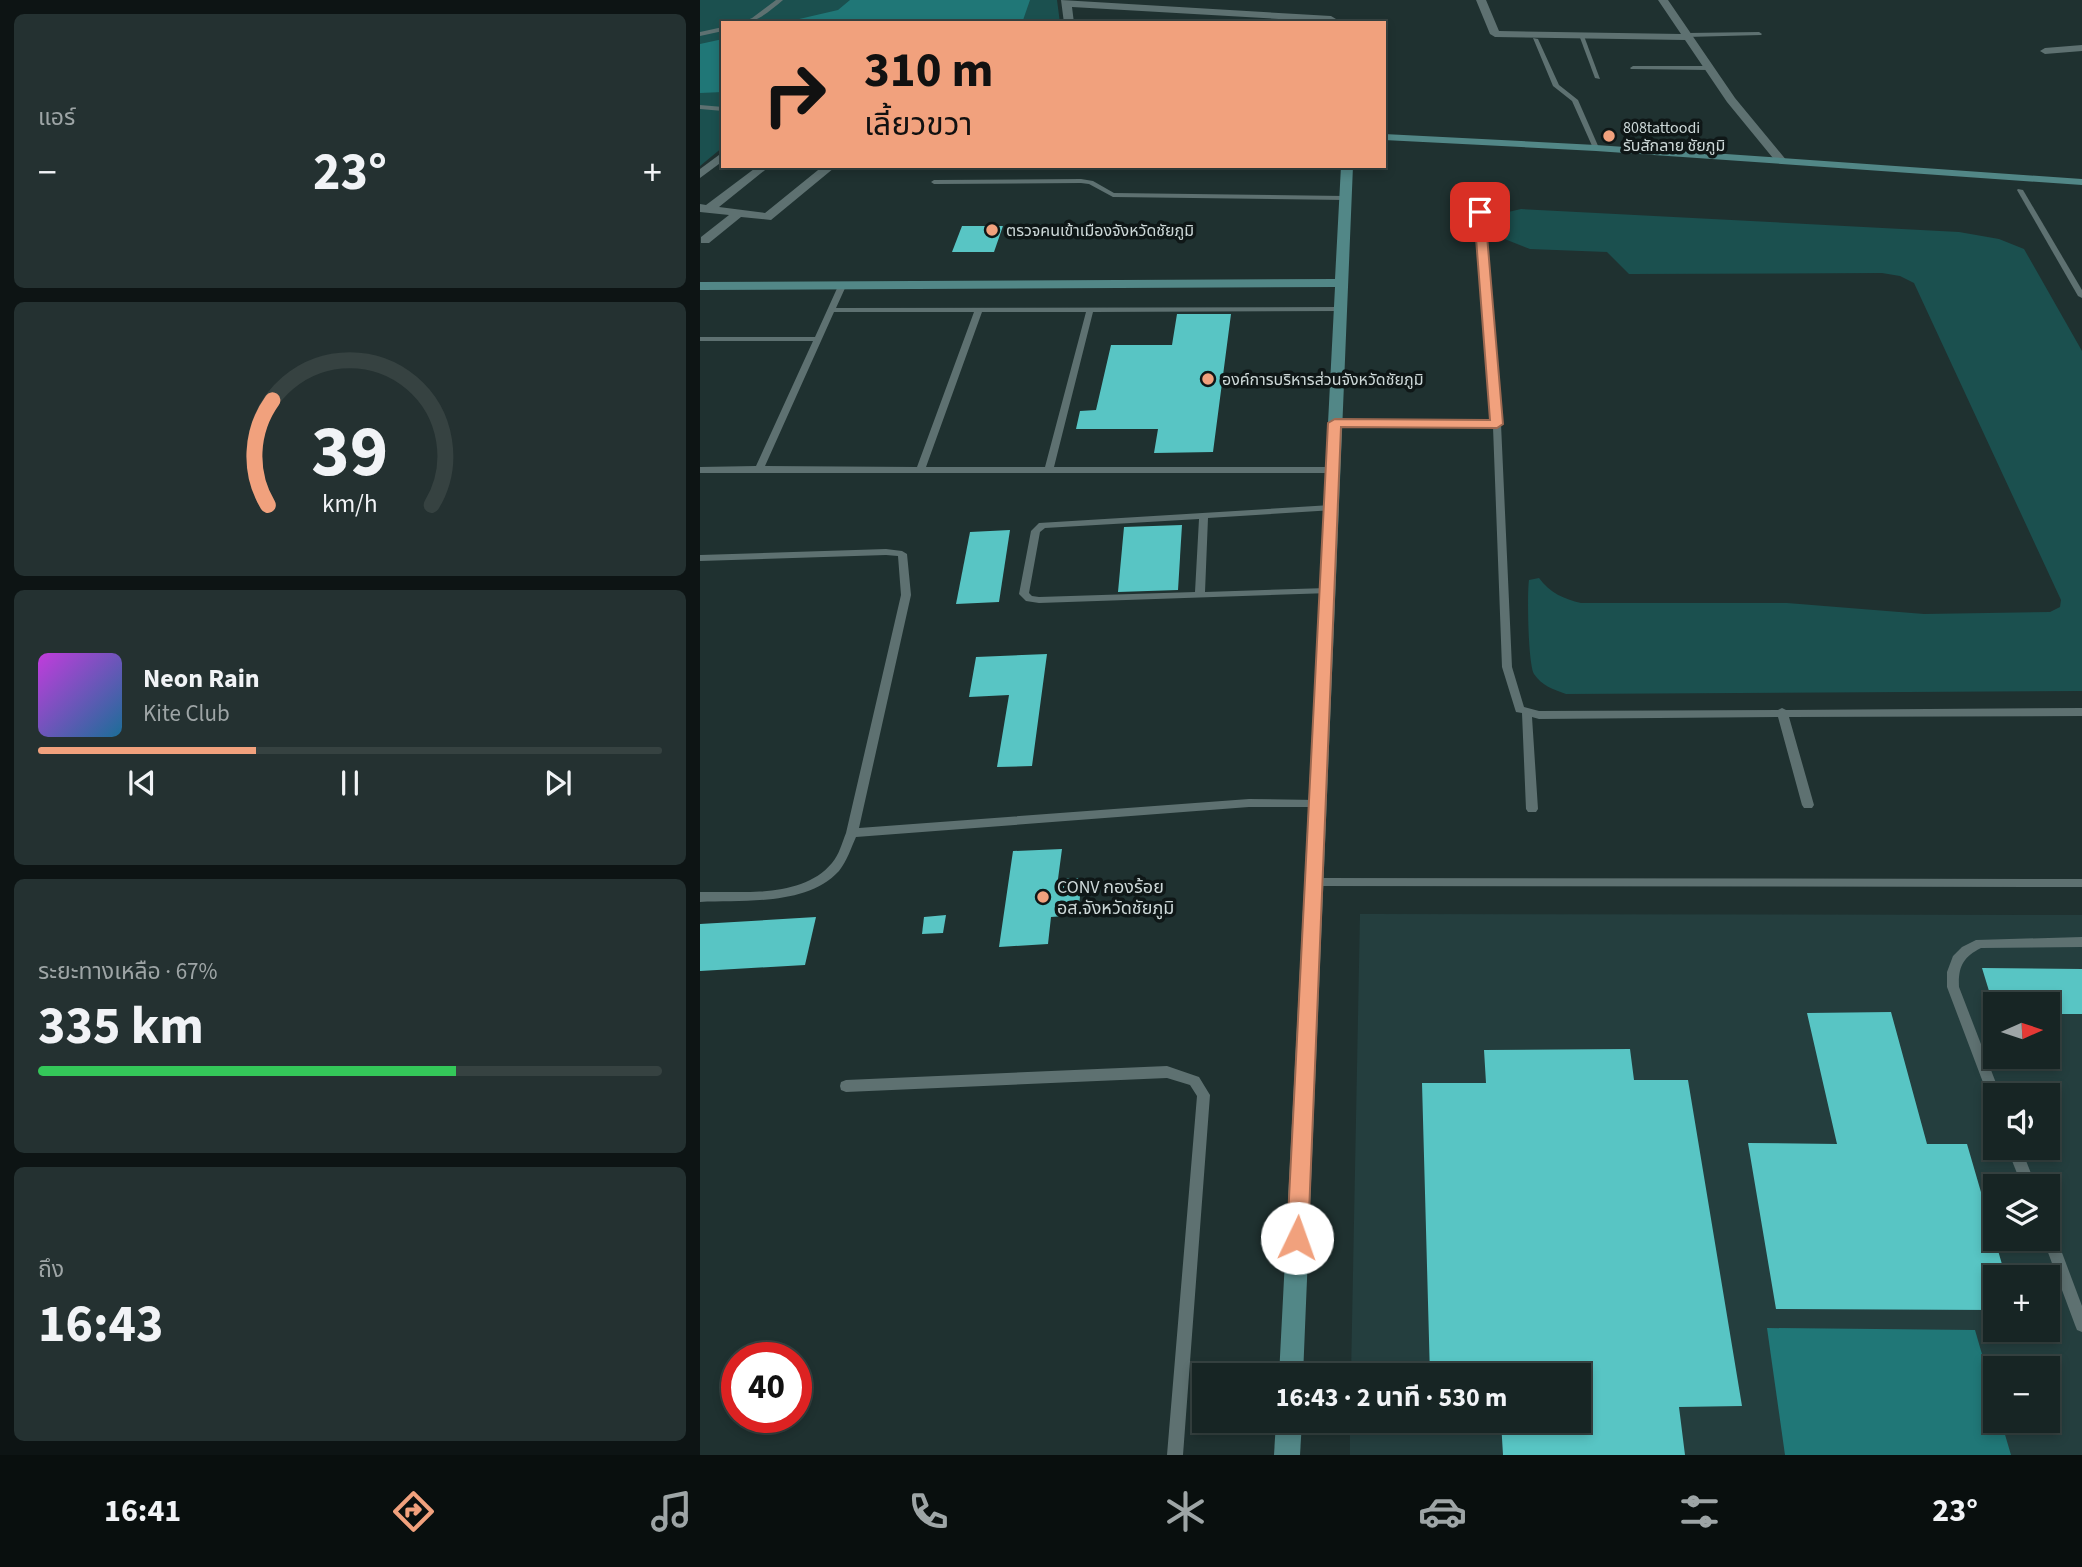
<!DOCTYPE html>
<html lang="th">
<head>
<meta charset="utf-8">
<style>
	:root { --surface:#172524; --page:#243131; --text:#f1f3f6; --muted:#9ea5a6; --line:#364241; --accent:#f1a17d }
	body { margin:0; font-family:"Source Sans 3","Noto Sans Thai",sans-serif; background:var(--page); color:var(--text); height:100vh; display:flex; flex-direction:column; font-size:26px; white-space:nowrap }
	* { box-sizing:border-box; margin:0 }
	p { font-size:23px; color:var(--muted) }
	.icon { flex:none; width:38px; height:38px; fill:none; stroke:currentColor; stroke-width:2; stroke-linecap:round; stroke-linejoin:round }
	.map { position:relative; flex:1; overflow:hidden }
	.details { display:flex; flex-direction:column; gap:14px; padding:14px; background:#0d1414; width:700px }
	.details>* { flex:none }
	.guide { position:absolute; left:21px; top:21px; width:665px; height:147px; border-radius:0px; box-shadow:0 4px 10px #0003,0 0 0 2px var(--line); background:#f1a17d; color:#111; overflow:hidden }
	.needle { width:46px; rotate:87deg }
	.fabs { position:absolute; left:1283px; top:992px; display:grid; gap:14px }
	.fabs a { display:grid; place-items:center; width:77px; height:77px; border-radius:0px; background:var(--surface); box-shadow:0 4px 10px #0003,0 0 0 2px var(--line); font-size:35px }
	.speed { position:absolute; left:21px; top:1342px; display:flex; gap:14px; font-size:35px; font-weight:700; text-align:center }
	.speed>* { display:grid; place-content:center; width:91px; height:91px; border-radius:50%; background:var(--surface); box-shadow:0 4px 10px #0003,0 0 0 2px var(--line); line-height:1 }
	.speed .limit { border:10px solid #d22; background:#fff; color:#111 }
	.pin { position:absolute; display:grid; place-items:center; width:60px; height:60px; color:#fff; margin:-30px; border-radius:14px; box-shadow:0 4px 10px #0006 }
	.me { position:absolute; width:77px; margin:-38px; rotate:3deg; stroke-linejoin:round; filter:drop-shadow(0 0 5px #0008) }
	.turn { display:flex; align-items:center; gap:24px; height:147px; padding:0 28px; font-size:32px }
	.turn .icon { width:91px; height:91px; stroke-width:2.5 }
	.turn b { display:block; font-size:49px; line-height:60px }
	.big { font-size:52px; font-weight:700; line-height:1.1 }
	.details .widget { flex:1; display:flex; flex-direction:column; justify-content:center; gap:10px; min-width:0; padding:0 24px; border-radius:10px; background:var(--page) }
	.details .dial { align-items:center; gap:0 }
	.dial svg { height:182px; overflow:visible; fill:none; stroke:var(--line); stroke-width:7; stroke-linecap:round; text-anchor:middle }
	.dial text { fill:var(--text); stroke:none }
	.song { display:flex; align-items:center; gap:21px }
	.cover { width:84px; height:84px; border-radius:10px; background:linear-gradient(135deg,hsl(290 70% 55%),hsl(200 70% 35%)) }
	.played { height:7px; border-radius:4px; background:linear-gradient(90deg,var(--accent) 35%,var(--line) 35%) }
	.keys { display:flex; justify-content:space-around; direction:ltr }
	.heat { display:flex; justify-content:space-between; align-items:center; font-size:38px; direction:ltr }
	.charge { height:10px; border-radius:5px; background:linear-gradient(90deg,#34c759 67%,var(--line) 0) }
	.trip { position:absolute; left:492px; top:1363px; width:399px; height:70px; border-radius:0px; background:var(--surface); box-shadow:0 4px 10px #0003,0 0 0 2px var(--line); font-weight:700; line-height:70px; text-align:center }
	.tab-bar { display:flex; height:112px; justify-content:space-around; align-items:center; background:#090f0e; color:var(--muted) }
	.tab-bar .icon { width:49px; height:49px }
	.tab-bar .active { color:var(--accent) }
	.tab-bar b { font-size:32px; color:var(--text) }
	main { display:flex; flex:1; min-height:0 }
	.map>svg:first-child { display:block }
	.built { fill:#243e3e; fill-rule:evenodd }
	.green { fill:#1b504f }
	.water { fill:#207777 }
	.building { fill:#58c5c4 }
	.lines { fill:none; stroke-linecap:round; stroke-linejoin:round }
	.lane { fill:#5e7171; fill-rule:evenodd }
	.street { fill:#5e7171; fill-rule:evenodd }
	.secondary { fill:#528787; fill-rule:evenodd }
	.route { fill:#f1a17d; stroke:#9d6951; stroke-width:2 }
	.poi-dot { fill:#f1a17d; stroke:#0f1717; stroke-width:2.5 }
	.labels { text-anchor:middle; stroke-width:7; stroke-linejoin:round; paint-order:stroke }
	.far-poi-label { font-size:16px; fill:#cdd8d8; stroke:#0f1717; text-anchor:start }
	.poi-label { font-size:18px; fill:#cdd8d8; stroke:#0f1717; text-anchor:start }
</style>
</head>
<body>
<main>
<section class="details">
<div class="widget"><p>แอร์</p>
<div class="heat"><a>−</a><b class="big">23°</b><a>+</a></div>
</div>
<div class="widget dial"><svg viewBox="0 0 100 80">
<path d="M14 69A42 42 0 1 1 86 69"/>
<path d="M14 69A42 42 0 0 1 16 23" stroke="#f1a17d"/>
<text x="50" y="56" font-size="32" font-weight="700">39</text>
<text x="50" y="72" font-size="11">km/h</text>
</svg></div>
<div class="widget">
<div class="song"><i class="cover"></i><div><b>Neon Rain</b><p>Kite Club</p></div></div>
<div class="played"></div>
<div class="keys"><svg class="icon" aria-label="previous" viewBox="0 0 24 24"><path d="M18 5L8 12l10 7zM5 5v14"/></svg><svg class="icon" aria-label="pause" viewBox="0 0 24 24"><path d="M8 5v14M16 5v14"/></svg><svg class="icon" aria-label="next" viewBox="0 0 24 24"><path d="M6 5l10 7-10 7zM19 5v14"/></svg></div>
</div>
<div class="widget"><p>ระยะทางเหลือ · 67%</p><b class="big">335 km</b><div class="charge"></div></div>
<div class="widget"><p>ถึง</p><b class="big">16:43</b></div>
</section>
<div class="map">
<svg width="1382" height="1455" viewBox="0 0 1382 1455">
	<rect width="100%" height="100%" fill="#1f3130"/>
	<!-- built -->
	<path class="built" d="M660,914L1382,915V1455H650V1421H878V1376L651,1375ZM1295,1004H1348V1057H1295ZM1295,1096H1348V1148H1295ZM1295,1186H1348V1239H1295ZM1295,1278H1348V1330H1295ZM1295,1368H1348V1421H1295Z"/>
	<!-- green -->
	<g class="green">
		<polygon points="0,0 357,0 360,23 23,23 23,147 0,166"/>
		<path d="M821,209L1259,232L1299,239L1324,249L1382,351V691L866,694C853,689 842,686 834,674C828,663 827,594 829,580L839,578C850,593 864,599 881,603H1087L1224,614L1350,612L1360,607L1361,600L1214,283L1200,276L1182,273L929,274L907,252L830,249L802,238L798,229L804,213Z"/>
	</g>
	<!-- water -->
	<g class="water">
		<polygon points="150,0 330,0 322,23 82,23 138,10"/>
		<polygon points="23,39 23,92 0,93 0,44"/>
		<polygon points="1067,1328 1275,1330 1295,1399 1295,1421 1301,1421 1311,1455 1085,1455"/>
	</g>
	<!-- building -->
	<g class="building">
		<polygon points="262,226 303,226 294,252 252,252"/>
		<polygon points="477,314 531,314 513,452 454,453 458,429 376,429 380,411 396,410 411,345 472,345"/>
		<polygon points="482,525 478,590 418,592 424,527"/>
		<polygon points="310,530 299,602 256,604 270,532"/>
		<polygon points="347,654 332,766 297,767 309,695 269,697 276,657"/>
		<polygon points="362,849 358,879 382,878 378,915 351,917 348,944 299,947 313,851"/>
		<polygon points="246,915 243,933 222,934 224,917"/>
		<polygon points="116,917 105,965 0,971 0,924"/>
		<polygon points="1282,968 1382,969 1382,1014 1348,1014 1348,1004 1293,1004"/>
		<polygon points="1191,1012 1227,1144 1267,1144 1306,1278 1295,1278 1295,1310 1076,1309 1048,1143 1137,1144 1107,1013"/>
		<polygon points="930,1049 934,1080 988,1080 1042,1406 979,1407 985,1455 803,1455 801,1421 878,1421 878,1376 730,1376 722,1083 786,1083 784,1050"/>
	</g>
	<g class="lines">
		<!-- lane -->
		<g class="lane">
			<path d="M76,0H83C71,10 57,23 41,23L52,18Z"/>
			<polygon points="23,27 23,31 0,36 0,32"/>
			<polygon points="1059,32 1062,34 1061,35 987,37 984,35 987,33"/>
			<polygon points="879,35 884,36 900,79 895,78"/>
			<polygon points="833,38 838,39 859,85 878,100 899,148 898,149 893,148 872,101 853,86"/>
			<polygon points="933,66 1009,66 1012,68 1009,70 931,69 930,68"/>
			<polygon points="0,105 23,107 23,111 0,109"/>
			<polygon points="381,179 393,181 414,193 645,196 648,198 645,200 413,197 389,184 381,183 234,184 231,182 234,180"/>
			<polygon points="1318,189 1323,190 1382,290 1382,298 1378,296 1317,190"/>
			<polygon points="795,202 797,203 797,205 786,208 784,212 801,424 812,667 824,707 839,711 1078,710 1082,708 1086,710 1382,708 1382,716 1089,717 1114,805 1112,808 1104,808 1102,805 1078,717 839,719 832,717 838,809 836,812 828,812 826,809 822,713 816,712 815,709 802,667 793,427 635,426 631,423 635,420 793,421 776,212 781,205"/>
			<path d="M139,284L146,286L136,308L643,307L644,309L640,311L393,312L354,467H633L637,470L633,473H0V467L56,466L113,341H0V337H115ZM134,312H274L217,467L65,466ZM282,312H386L345,467H226Z"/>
			<path d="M631,505L634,506L636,508L634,510L508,518L505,592L627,588L632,591L630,593L339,603L326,601L319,594L331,531L339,523ZM499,519L495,592L339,597L332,596L329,593L340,532L345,528Z"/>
			<path d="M186,549L202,551L207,554L211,595L159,828L549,799L617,800L621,801L623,804L621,807H549L156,837C151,848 147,861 139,871C107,906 43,900 0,902V892C42,891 102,899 132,863C139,855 142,843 146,833L201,595L198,556L186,555L0,561V555Z"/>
			<polygon points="614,878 1382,879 1382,887 614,886 610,885 608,882 610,879"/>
			<path d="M1382,937V947L1281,948C1263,957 1258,967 1259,987L1301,1096H1295V1103L1290,1101L1247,987V972L1253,956L1262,947L1276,940Z"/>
			<polygon points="467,1066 499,1077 510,1095 483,1455 467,1455 497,1096 490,1085 467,1078 146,1092 141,1090 140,1086 141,1082 146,1080"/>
			<polygon points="1307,1148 1321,1148 1336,1186 1322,1186"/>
			<polygon points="1348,1228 1353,1229 1355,1234 1382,1306 1382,1332 1377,1330 1375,1325 1343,1239 1348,1239"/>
		</g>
		<!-- street -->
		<g class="street">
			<polygon points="361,0 631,16 636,19 631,22 372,7 374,23 364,23"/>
			<polygon points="776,0 786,0 799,31 981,34 958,0 968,0 1035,98 1087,161 1077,163 1027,102 985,40 795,37 790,34"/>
			<polygon points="1382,45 1382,51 1345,54 1340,51 1345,48"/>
			<polygon points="23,152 23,161 0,178 0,169"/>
			<polygon points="58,166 70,166 19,207 65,213 123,166 161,166 156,169 134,168 71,220 41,217 9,243 1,243 1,237 29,215 0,212 0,204 6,205"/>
		</g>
		<!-- secondary -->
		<g class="secondary">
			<polygon points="684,134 896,145 1382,179 1382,185 896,151 684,140"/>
			<polygon points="641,166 653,166 603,1376 579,1376 635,287 0,290 0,282 635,279"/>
			<polygon points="576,1421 602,1421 600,1455 574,1455"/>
		</g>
	</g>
	<!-- route -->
	<polygon class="route" points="780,209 785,212 803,424 797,428 641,427 608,1238 605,1245 597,1248 590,1245 587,1238 628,423 635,419 790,420 774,212"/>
	<!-- markers -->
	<g class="poi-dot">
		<circle cx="909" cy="136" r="7"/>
		<circle cx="292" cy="230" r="7"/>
		<circle cx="508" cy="379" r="7"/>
		<circle cx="343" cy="897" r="7"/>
	</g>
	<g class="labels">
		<!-- far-poi labels -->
		<g class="far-poi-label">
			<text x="923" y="133">808tattoodi<tspan x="923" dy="18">รับสักลาย ชัยภูมิ</tspan></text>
			<text x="306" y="236">ตรวจคนเข้าเมืองจังหวัดชัยภูมิ</text>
			<text x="522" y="385">องค์การบริหารส่วนจังหวัดชัยภูมิ</text>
		</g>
		<!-- poi labels -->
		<g class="poi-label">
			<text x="357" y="893">CONV กองร้อย<tspan x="357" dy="21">อส.จังหวัดชัยภูมิ</tspan></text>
		</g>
	</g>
</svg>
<div class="fabs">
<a><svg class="needle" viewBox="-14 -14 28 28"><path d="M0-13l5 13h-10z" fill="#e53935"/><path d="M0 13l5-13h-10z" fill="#9ea5a6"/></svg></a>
<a><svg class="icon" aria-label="sound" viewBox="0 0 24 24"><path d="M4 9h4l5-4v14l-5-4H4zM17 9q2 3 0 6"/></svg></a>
<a><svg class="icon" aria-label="layers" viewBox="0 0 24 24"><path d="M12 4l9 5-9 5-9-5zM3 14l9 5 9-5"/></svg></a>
<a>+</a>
<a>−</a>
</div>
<div class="speed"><div class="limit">40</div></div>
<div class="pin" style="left:780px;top:212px;background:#d93025"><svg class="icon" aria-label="arrive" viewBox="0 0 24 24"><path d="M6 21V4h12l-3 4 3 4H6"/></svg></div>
<svg class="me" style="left:597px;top:1238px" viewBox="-20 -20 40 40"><circle r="19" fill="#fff"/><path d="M0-13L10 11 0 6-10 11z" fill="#f1a17d"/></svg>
<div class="trip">16:43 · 2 นาที · 530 m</div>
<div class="guide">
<div class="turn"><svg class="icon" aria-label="right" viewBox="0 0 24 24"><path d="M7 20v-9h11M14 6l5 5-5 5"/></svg><div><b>310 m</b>เลี้ยวขวา</div></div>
</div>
</div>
</main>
<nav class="tab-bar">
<b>16:41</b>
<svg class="icon active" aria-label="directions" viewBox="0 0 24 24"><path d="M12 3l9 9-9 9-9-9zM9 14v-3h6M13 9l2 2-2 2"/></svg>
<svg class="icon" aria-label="music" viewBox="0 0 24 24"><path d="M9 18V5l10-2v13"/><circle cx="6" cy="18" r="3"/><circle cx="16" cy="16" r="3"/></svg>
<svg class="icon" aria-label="phone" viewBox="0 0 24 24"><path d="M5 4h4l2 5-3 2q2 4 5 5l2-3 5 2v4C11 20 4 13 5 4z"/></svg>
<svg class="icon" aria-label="climate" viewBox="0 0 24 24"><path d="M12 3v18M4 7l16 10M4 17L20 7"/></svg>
<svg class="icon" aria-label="car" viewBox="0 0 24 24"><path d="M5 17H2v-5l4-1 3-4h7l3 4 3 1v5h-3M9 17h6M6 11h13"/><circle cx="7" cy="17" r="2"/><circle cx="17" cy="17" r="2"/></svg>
<svg class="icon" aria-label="filters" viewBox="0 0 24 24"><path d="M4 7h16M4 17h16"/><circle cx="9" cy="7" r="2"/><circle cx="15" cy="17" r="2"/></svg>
<b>23°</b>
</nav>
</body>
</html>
